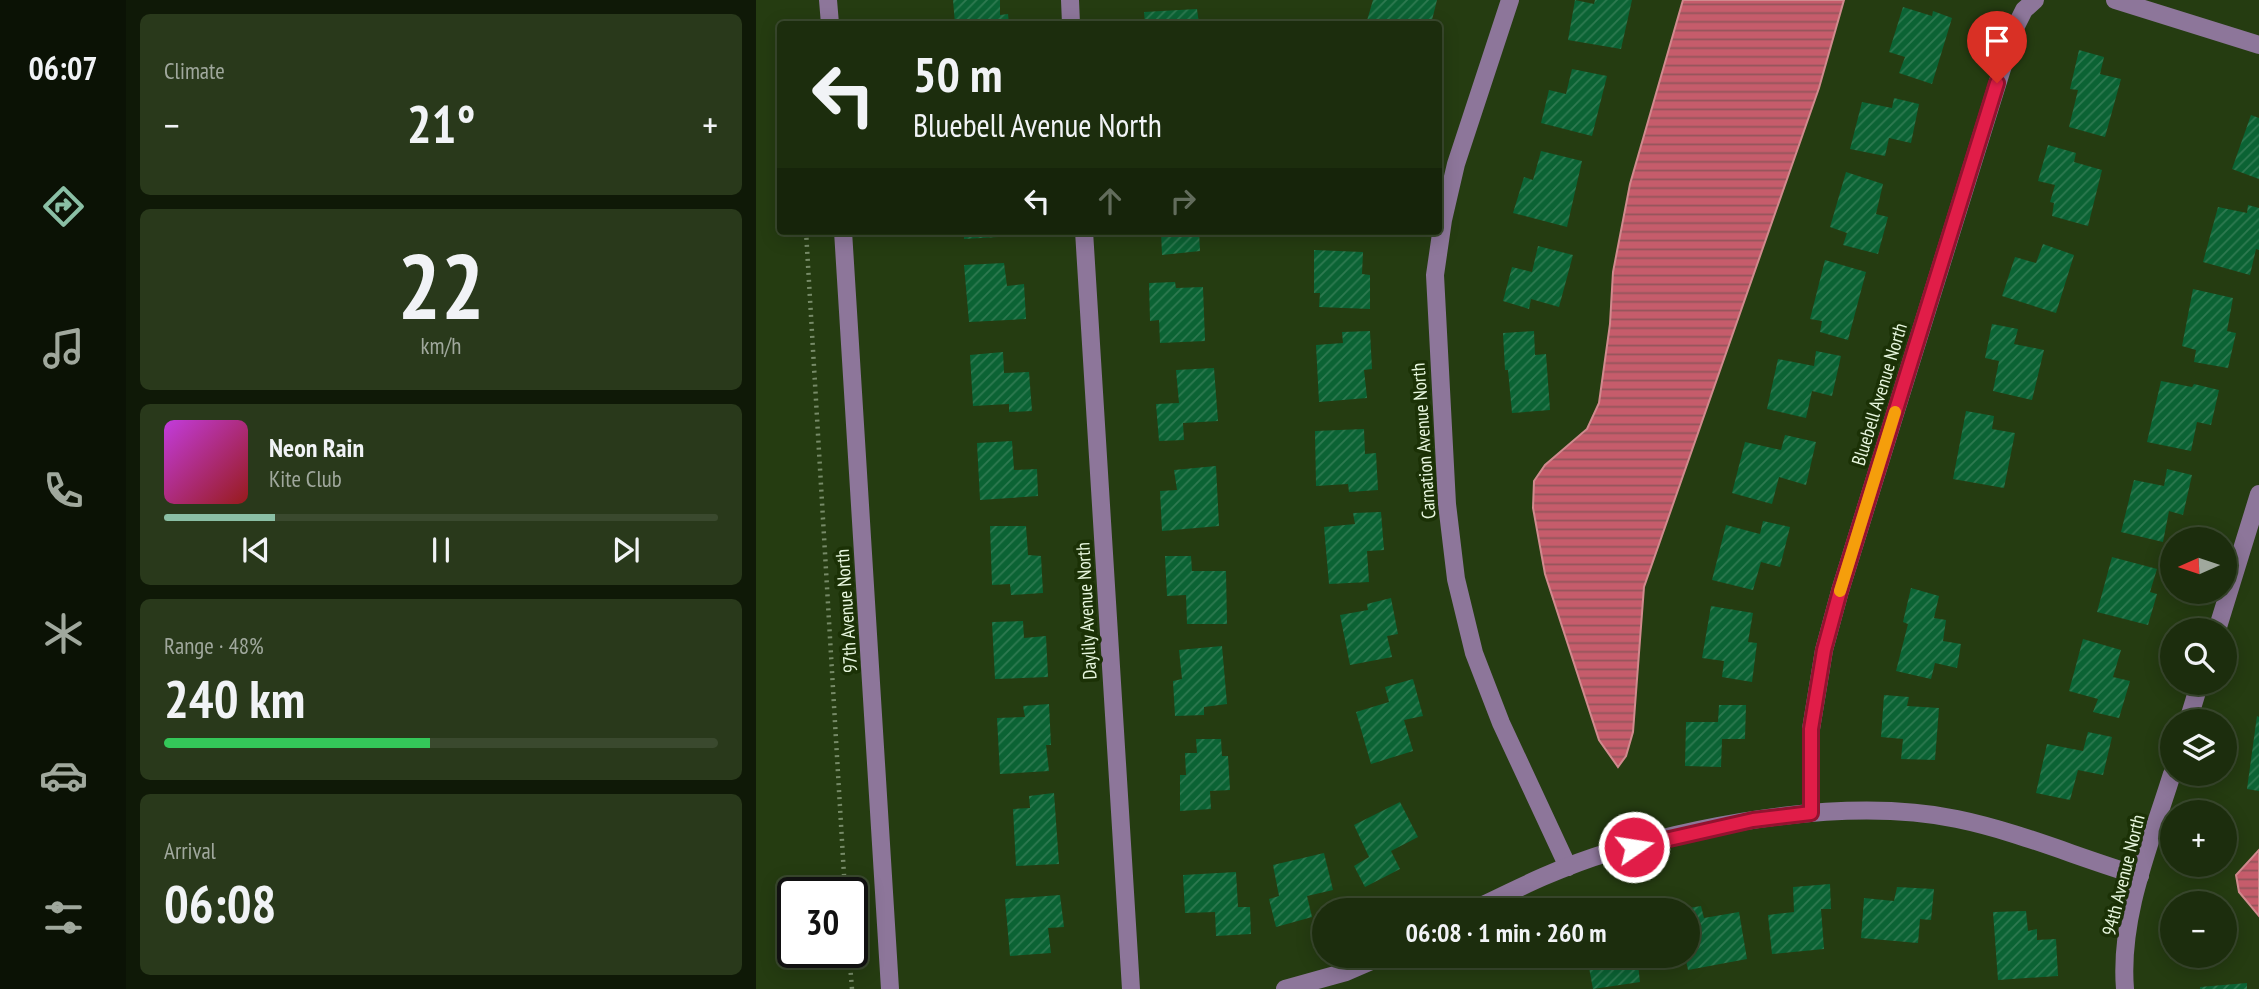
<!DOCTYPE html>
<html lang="en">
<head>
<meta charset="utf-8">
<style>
	:root { --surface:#1c2d0d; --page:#29391b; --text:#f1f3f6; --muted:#a0a89d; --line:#3a492e; --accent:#8abfa5 }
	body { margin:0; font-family:"PT Sans Narrow",sans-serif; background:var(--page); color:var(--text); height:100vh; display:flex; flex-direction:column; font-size:26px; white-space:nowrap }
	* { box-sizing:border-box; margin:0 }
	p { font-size:23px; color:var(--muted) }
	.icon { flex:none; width:38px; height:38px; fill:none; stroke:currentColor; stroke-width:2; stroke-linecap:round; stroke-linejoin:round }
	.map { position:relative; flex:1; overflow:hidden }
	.panel { display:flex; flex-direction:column; gap:14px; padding:14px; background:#0f1907; width:630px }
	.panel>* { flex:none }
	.hud { position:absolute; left:21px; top:21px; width:665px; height:214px; border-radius:7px; box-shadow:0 4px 18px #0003,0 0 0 2px var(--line); background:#1c2d0d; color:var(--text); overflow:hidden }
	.needle { width:46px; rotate:267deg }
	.tools { position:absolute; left:1404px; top:527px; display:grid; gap:14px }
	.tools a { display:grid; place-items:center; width:77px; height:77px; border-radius:50%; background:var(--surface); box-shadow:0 4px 18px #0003,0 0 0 2px var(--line); font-size:35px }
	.speed { position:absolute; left:21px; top:877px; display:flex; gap:14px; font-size:35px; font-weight:700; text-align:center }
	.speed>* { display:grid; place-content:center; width:91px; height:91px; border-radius:50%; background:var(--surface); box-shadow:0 4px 18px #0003,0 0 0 2px var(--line); line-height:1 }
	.speed .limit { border:4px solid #111; border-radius:10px; background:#fff; color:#111 }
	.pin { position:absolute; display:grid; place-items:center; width:60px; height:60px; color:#fff; margin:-72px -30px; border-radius:50% 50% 50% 0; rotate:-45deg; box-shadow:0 0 7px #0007 }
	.pin .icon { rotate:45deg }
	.me { position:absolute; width:77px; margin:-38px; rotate:77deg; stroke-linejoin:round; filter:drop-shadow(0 0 5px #0008) }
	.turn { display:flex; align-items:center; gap:24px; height:147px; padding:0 21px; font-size:32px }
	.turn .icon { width:91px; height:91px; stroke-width:2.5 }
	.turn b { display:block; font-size:49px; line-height:60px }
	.lanes { display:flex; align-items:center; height:66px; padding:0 21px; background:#0003; justify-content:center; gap:35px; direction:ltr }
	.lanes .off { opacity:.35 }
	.big { font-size:52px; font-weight:800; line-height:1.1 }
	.panel .card { flex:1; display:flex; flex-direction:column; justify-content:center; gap:10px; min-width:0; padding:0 24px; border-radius:10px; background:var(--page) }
	.panel .dial { align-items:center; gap:0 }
	.dial b { font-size:91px; line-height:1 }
	.song { display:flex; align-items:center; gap:21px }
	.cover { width:84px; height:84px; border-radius:10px; background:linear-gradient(135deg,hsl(290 70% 55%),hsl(0 70% 35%)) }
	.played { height:7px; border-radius:4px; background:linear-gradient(90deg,var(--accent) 20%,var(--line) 20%) }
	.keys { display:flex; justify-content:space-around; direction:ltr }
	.heat { display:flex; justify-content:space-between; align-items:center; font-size:38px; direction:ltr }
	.charge { height:10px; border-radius:5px; background:linear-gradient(90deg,#34c759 48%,var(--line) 0) }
	.trip { position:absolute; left:556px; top:898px; width:388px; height:70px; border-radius:35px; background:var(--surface); box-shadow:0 4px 18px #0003,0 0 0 2px var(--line); font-weight:800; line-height:70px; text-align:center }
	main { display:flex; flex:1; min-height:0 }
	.tabs { display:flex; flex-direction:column; width:126px; justify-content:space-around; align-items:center; background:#0b1205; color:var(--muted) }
	.tabs .icon { width:49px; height:49px }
	.tabs .on { color:var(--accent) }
	.tabs b { font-size:32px; color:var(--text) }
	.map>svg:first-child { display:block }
	.water { fill:url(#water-rules); stroke:#d08a8e; stroke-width:2 }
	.building { fill:url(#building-hatch) }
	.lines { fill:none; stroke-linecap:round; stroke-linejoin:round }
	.path { stroke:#778b68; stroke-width:4.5; stroke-dasharray:2 5; stroke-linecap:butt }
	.minor { stroke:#8d769a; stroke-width:18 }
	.route-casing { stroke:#92132f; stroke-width:18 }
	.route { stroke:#e11d48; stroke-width:12 }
	.slow { stroke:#f59e0b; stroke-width:12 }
	.labels { text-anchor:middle; stroke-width:7; stroke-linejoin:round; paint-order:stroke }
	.street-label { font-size:19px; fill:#e8f7df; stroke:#1b3106 }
</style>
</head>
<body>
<main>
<nav class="tabs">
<b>06:07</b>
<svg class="icon on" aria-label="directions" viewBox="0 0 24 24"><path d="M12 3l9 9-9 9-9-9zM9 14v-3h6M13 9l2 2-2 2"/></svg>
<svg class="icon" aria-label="music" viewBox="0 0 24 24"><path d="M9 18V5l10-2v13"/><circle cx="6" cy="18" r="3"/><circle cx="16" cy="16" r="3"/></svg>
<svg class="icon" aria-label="phone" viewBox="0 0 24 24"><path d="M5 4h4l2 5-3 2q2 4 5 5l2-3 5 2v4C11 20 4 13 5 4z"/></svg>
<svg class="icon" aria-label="climate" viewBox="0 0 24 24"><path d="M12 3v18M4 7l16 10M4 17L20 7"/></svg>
<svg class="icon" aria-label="car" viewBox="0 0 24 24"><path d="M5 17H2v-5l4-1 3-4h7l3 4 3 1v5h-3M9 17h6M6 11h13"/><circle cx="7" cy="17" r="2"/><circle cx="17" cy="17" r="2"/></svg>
<svg class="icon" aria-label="filters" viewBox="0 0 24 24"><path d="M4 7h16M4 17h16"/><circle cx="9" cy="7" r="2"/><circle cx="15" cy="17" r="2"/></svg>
</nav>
<section class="panel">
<div class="card"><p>Climate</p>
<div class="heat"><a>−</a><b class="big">21°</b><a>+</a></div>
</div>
<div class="card dial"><b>22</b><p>km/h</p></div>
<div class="card">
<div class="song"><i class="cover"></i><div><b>Neon Rain</b><p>Kite Club</p></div></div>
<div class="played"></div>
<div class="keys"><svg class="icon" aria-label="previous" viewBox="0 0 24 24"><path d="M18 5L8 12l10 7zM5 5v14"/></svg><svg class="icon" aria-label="pause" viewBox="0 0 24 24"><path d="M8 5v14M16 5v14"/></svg><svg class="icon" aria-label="next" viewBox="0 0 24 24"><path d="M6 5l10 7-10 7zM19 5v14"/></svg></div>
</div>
<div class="card"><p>Range · 48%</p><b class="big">240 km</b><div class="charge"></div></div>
<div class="card"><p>Arrival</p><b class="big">06:08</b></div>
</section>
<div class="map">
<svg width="1503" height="989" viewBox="0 0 1503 989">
	<defs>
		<pattern id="water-rules" width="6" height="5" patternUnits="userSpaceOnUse" patternTransform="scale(1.75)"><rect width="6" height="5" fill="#c65c6b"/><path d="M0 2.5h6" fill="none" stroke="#93555b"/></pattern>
		<pattern id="building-hatch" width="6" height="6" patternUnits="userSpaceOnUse" patternTransform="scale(1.75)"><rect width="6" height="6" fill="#0b6334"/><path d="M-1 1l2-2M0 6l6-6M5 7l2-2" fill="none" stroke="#2f7a51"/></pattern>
	</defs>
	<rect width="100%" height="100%" fill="#253c11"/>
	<!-- water -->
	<g class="water">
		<polygon points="927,0 1088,0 1063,88 888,587 877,732 870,756 862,767 843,740 789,574 777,508 778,481 789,465 831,429 843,403 854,324 857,272 874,184"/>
		<polygon points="1503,850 1503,916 1483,892 1480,875"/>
	</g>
	<!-- building -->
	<g class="building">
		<polygon points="197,0 244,0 244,15 252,14 253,24 199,24"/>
		<polygon points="617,0 681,0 675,24 610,24"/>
		<polygon points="819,0 838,4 839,0 876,0 865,49 812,40"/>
		<polygon points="1147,7 1176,16 1177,11 1196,18 1176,84 1143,73 1149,57 1133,52"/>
		<polygon points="441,9 443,24 389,24 388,12"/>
		<polygon points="1323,50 1348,57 1344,74 1365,79 1349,137 1313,127 1322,90 1314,89"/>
		<polygon points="816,69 851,76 836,136 785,123 793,90 810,94"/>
		<polygon points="1138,98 1163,104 1155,143 1133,138 1129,156 1094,149 1106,102 1136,108"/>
		<polygon points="1495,115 1503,118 1503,179 1476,169"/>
		<polygon points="1292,145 1320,153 1318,162 1346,170 1332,226 1296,216 1298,203 1294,202 1299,185 1282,181"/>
		<polygon points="785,151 826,161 811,227 757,213 768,177 777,180"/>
		<polygon points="1090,172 1127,184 1120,214 1132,217 1122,254 1087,245 1091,233 1074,227"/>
		<polygon points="1492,205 1503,208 1503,250 1500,249 1494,275 1447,262 1462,207 1491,213"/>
		<polygon points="208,231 242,231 242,237 208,239"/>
		<polygon points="405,231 443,231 444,251 406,255"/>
		<polygon points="1287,244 1318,255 1300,313 1246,296 1259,257 1280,263"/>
		<polygon points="782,246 817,255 803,307 775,299 773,309 747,301 756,267 776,272"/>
		<polygon points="558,250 607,252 606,274 614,275 614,309 563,307 564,293 558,293"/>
		<polygon points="1069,260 1110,272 1092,340 1064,332 1066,321 1054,319"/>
		<polygon points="248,263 251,286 268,284 270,319 213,322 208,265"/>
		<polygon points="419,282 420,288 447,287 449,341 404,343 403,320 394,321 393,283"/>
		<polygon points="1437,289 1477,298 1471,331 1480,333 1472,368 1438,362 1440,350 1426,346"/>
		<polygon points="1236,324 1262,329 1258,344 1288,350 1276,400 1237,391 1243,361 1229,358"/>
		<polygon points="614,331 616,369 608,370 611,398 563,402 560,345 587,343 586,332"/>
		<polygon points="778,331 779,355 790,354 794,410 756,413 752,370 749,370 747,333"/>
		<polygon points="1060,351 1085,356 1076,396 1056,391 1050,418 1011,409 1022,359 1058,366"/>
		<polygon points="247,352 248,373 273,372 276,411 253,412 253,404 217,406 214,355"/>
		<polygon points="458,368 462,421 427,423 428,440 403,441 400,404 423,403 420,370"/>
		<polygon points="1405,381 1436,387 1438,384 1463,390 1455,425 1441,422 1435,451 1391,442"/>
		<polygon points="1210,411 1238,416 1236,429 1259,433 1248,488 1197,479"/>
		<polygon points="608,429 609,454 620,453 622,490 593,492 592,484 560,486 559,431"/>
		<polygon points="1029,435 1060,442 1050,485 1023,477 1016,504 976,493 989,442 1025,450"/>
		<polygon points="256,441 258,470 281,469 282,496 224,500 221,443"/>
		<polygon points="460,466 463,526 406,531 404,491 421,490 418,470"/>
		<polygon points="1411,469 1436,475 1427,515 1413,511 1407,542 1365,532 1378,480 1408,486"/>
		<polygon points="625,512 628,550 611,551 613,582 573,584 568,527 599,524 597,513"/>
		<polygon points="1007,521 1034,527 1024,567 1005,562 997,590 956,580 970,525 1004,534"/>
		<polygon points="234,526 270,526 272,555 285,556 287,593 255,595 254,584 236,585"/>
		<polygon points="409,556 435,556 436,571 470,571 471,624 431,624 430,595 411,596"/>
		<polygon points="1356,557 1401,569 1394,592 1401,594 1392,625 1341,612"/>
		<polygon points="1155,588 1183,596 1178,618 1190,620 1187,641 1205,644 1201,668 1179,663 1175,679 1140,671 1152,624 1147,622"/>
		<polygon points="635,598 642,634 631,636 636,657 594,665 584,615 612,610 611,604"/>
		<polygon points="955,606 997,613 992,642 1001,643 996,682 966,677 968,661 946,658"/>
		<polygon points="267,621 268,638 290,636 292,677 239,679 236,622"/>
		<polygon points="1327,639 1365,650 1357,677 1374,681 1363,718 1337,712 1342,699 1313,691"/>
		<polygon points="466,646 471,704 448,707 448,715 419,716 417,681 426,679 423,650"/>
		<polygon points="657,679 667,716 648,720 657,751 615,764 600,712 633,702 629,687"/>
		<polygon points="1128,695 1153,697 1151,706 1183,708 1179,760 1145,759 1147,739 1125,737"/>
		<polygon points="293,704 295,745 290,745 293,771 244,774 241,718 269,717 267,706"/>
		<polygon points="963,705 990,705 989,739 966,739 965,767 929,766 930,722 962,722"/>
		<polygon points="1501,716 1503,717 1503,791 1491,789"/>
		<polygon points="1332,732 1356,737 1347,775 1322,770 1314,800 1280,793 1291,744 1327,751"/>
		<polygon points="440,739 465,739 466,756 472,756 474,790 454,791 455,809 424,811 424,775 430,775 429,753 441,753"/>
		<polygon points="298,793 303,864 260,866 257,809 274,808 273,796"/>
		<polygon points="644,802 662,837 635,851 644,869 609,887 598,866 613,857 598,825"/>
		<polygon points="568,853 577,890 551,896 556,917 520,927 513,899 523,896 517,865"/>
		<polygon points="480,872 482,907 494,907 495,934 460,936 459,912 429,913 427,875"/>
		<polygon points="1074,884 1075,909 1065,909 1068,949 1016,954 1012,915 1038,912 1037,887"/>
		<polygon points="1141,887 1178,889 1175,920 1164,919 1162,943 1105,938 1108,898 1138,901"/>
		<polygon points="304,895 308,927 292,928 295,953 254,956 249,899"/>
		<polygon points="945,906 948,918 983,912 991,959 932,970 929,956 933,956 933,908"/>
		<polygon points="1270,911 1272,931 1281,929 1281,940 1300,939 1302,976 1242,980 1237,912"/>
		<polygon points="840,956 881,956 884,982 837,989 831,957"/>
		<polygon points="1491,983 1491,989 1444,989 1444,987"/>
	</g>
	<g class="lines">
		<!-- path -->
		<g class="path">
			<polyline points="38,21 39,24"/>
			<polyline points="50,231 89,892"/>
			<polyline points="93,952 96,989"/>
		</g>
		<!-- minor -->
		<g class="minor">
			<polyline points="72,0 74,24"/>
			<polyline points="314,0 315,24"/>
			<polyline points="754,0 700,164 687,220 679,275 691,504 700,579 718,653 745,723 812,867"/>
			<polyline points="1359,0 1503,45"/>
			<polyline points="87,231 134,989"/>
			<polyline points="328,231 375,989"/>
			<polyline points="1461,630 1503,494"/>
			<polyline points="1432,721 1444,682"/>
			<polyline points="1055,813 1055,729 1068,650 1084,591 1258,30 1268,10 1279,0"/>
			<path d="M717,910C762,888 806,866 854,852C958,822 1094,797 1201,819C1264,832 1323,858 1384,876"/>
			<polyline points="529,989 590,972 627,956"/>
			<path d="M1369,989C1363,916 1395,842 1416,774"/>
		</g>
	</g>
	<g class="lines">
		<!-- route casing -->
		<g class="route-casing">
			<polyline id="route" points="878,847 997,820 1055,813 1055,729 1068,650 1084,591 1241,83"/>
		</g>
		<!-- route -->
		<use href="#route" class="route"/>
		<!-- slow -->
		<polyline class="slow" points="1084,591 1139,412"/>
	</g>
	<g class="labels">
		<!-- street labels -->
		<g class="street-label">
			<text transform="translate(1123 394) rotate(-73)" y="7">Bluebell Avenue North</text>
			<text transform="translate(667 441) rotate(-94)" y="7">Carnation Avenue North</text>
			<text transform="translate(90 611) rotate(-94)" y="7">97th Avenue North</text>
			<text transform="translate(330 611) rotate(-93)" y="7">Daylily Avenue North</text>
			<text transform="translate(1367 875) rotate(-76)" y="7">94th Avenue North</text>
		</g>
	</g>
</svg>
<div class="tools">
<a><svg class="needle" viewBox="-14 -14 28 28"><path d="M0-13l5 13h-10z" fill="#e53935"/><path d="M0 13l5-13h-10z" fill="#a0a89d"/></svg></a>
<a><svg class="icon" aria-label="search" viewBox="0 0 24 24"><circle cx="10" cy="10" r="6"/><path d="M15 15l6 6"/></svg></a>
<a><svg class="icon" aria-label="layers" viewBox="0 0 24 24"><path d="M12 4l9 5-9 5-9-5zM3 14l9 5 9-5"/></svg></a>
<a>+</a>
<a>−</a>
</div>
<div class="speed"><div class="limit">30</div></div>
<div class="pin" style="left:1241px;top:83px;background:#d93025"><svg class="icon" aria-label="arrive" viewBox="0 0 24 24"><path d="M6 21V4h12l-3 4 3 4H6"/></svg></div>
<svg class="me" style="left:878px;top:847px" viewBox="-20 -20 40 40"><circle r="17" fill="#e11d48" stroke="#fff" stroke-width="3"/><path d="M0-11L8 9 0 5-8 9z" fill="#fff"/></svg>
<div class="trip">06:08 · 1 min · 260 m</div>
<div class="hud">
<div class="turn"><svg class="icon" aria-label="left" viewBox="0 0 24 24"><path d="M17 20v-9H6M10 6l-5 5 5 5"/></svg><div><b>50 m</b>Bluebell Avenue North</div></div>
<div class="lanes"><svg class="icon" aria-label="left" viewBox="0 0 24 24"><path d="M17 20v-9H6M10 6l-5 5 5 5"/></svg><svg class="icon off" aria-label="ahead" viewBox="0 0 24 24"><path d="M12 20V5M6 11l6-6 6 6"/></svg><svg class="icon off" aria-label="right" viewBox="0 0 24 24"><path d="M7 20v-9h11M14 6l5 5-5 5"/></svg></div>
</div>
</div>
</main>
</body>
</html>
